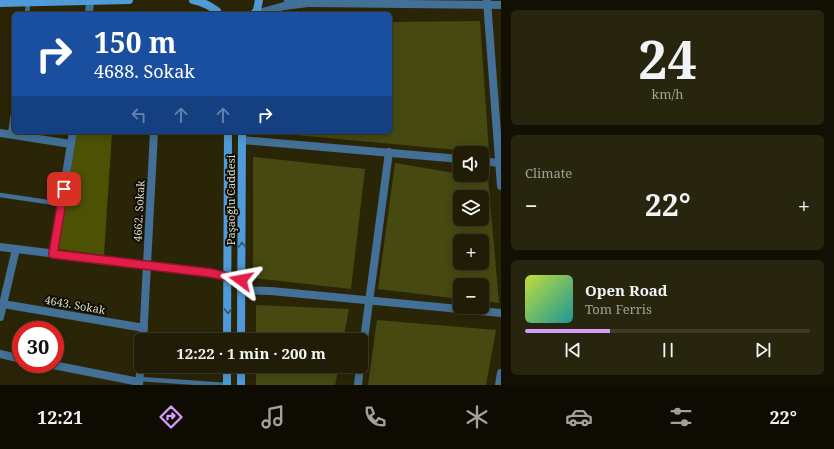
<!DOCTYPE html>
<html lang="en">
<head>
<meta charset="utf-8">
<style>
	:root { --surface:#201c05; --page:#28250f; --text:#f1f3f6; --muted:#a2a19a; --line:#3d3a27; --accent:#d49cfb }
	body { margin:0; font-family:"Noto Serif",serif; background:var(--page); color:var(--text); height:100vh; display:flex; flex-direction:column; font-size:15px; white-space:nowrap }
	* { box-sizing:border-box; margin:0 }
	p { font-size:13px; color:var(--muted) }
	.icon { flex:none; width:22px; height:22px; fill:none; stroke:currentColor; stroke-width:2; stroke-linecap:round; stroke-linejoin:round }
	.map { position:relative; flex:1; overflow:hidden }
	.panel { display:flex; flex-direction:column; gap:10px; padding:10px; background:#120f03; width:333px }
	.panel>* { flex:none }
	.top-card { position:absolute; left:12px; top:12px; width:380px; height:122px; border-radius:6px; box-shadow:0 2px 10px #0003,0 0 0 1px var(--line); background:#1a4fa0; color:#fff; overflow:hidden }
	.fabs { position:absolute; left:453px; top:146px; display:grid; gap:8px }
	.fabs a { display:grid; place-items:center; width:36px; height:36px; border-radius:6px; background:var(--surface); box-shadow:0 2px 10px #0003,0 0 0 1px var(--line); font-size:20px }
	.speed { position:absolute; left:12px; top:321px; display:flex; gap:8px; font-size:20px; font-weight:700; text-align:center }
	.speed>* { display:grid; place-content:center; width:52px; height:52px; border-radius:50%; background:var(--surface); box-shadow:0 2px 10px #0003,0 0 0 1px var(--line); line-height:1 }
	.speed .limit { border:6px solid #d22; background:#fff; color:#111 }
	.pin { position:absolute; display:grid; place-items:center; width:34px; height:34px; color:#fff; margin:-17px; border-radius:8px; box-shadow:0 2px 6px #0006 }
	.me { position:absolute; width:44px; margin:-22px; rotate:283deg; stroke-linejoin:round; filter:drop-shadow(0 0 3px #0008) }
	.turn { display:flex; align-items:center; gap:14px; height:84px; padding:0 16px; font-size:18px }
	.turn .icon { width:52px; height:52px; stroke-width:2.5 }
	.turn b { display:block; font-size:28px; line-height:34px }
	.lanes { display:flex; align-items:center; height:38px; padding:0 16px; background:#0003; justify-content:center; gap:20px; direction:ltr }
	.lanes .off { opacity:.35 }
	.big { font-size:30px; font-weight:700; line-height:1.1 }
	.panel .widget { flex:1; display:flex; flex-direction:column; justify-content:center; gap:6px; min-width:0; padding:0 14px; border-radius:6px; background:var(--page) }
	.panel .dial { align-items:center; gap:0 }
	.dial b { font-size:52px; line-height:1 }
	.song { display:flex; align-items:center; gap:12px }
	.cover { width:48px; height:48px; border-radius:6px; background:linear-gradient(135deg,hsl(70 70% 55%),hsl(180 70% 35%)) }
	.played { height:4px; border-radius:2px; background:linear-gradient(90deg,var(--accent) 30%,var(--line) 30%) }
	.keys { display:flex; justify-content:space-around; direction:ltr }
	.heat { display:flex; justify-content:space-between; align-items:center; font-size:22px; direction:ltr }
	.trip { position:absolute; left:134px; top:333px; width:234px; height:40px; border-radius:6px; background:var(--surface); box-shadow:0 2px 10px #0003,0 0 0 1px var(--line); font-weight:700; line-height:40px; text-align:center }
	.menu { display:flex; height:64px; justify-content:space-around; align-items:center; background:#0d0b02; color:var(--muted) }
	.menu .icon { width:28px; height:28px }
	.menu .active { color:var(--accent) }
	.menu b { font-size:18px; color:var(--text) }
	main { display:flex; flex:1; min-height:0 }
	.map>svg:first-child { display:block }
	.green { fill:#464a11; fill-rule:evenodd }
	.forest { fill:#4d5103 }
	.lines { fill:none; stroke-linecap:round; stroke-linejoin:round }
	.lane { stroke:#437096; stroke-width:4.5 }
	.street { stroke:#437096; stroke-width:8 }
	.secondary { stroke:#4f9ad8; stroke-width:8 }
	.oneway { stroke:#30546e }
	.route-casing { stroke:#92132f; stroke-width:10 }
	.route { stroke:#e11d48; stroke-width:7 }
	.labels { text-anchor:middle; stroke-width:4; stroke-linejoin:round; paint-order:stroke }
	.street-label { font-size:11px; fill:#dddbc9; stroke:#100e04 }
</style>
</head>
<body>
<main>
<div class="map">
<svg width="501" height="385" viewBox="0 0 501 385">
	<rect width="100%" height="100%" fill="#2a2507"/>
	<!-- green -->
	<g class="green">
		<polygon points="480,21 489,153 264,132 390,132 390,22"/>
		<polygon points="253,157 365,169 351,289 253,278"/>
		<path d="M395,163L460,174V175H468L488,178L499,303L482,301V285H460V299L378,289ZM460,197H482V219H460ZM460,241H482V263H460Z"/>
		<polygon points="256,305 349,309 343,340 256,340"/>
		<polygon points="377,320 496,330 486,385 368,385"/>
		<polygon points="256,366 339,366 335,385 256,385"/>
	</g>
	<!-- forest -->
	<polygon class="forest" points="77,132 112,132 104,255 58,249"/>
	<g class="lines">
		<!-- lane -->
		<g class="lane">
			<polyline points="27,14 28,3"/>
			<polyline points="10,134 14,108"/>
			<polyline points="0,195 61,204"/>
			<polyline points="140,379 227,385"/>
		</g>
		<!-- street -->
		<g class="street">
			<polyline points="487,1 501,186"/>
			<polyline points="308,3 501,5"/>
			<polyline points="89,14 90,1"/>
			<polyline points="255,14 284,6 308,3 288,0"/>
			<polyline points="0,133 71,144"/>
			<polyline points="242,140 460,159"/>
			<polyline points="482,161 499,163"/>
			<polyline points="0,247 211,273 241,280"/>
			<polyline points="53,254 73,132"/>
			<polyline points="241,290 271,291 501,313"/>
			<polyline points="3,304 144,328"/>
			<polyline points="0,317 16,249"/>
			<polyline points="143,340 154,132"/>
			<polyline points="0,354 21,359"/>
			<polyline points="361,362 389,152"/>
			<polyline points="48,364 139,382"/>
			<polyline points="139,385 141,362"/>
			<polyline points="358,385 360,366"/>
			<polyline points="499,385 501,373"/>
		</g>
		<!-- secondary -->
		<g class="secondary">
			<path d="M193,0C203,2 209,5 217,11"/>
			<polyline points="0,3 129,0"/>
			<polyline points="254,14 257,10 259,0"/>
			<polyline points="227,340 228,132"/>
			<polyline points="241,340 242,132"/>
			<polyline points="227,385 227,366"/>
			<polyline points="241,385 241,366"/>
		</g>
	</g>
	<!-- one-way arrows -->
	<defs><path id="oneway-chevron" d="M-2-3.5L2.5 0L-2 3.5" fill="none" stroke-width="1.6" stroke-linecap="round" stroke-linejoin="round"/></defs>
	<g class="oneway">
		<use href="#oneway-chevron" transform="translate(242 245) rotate(-90)"/>
		<use href="#oneway-chevron" transform="translate(228 311) rotate(90)"/>
	</g>
	<g class="lines">
		<!-- route casing -->
		<g class="route-casing">
			<polyline id="route" points="64,189 53,254 211,273 241,280"/>
		</g>
		<!-- route -->
		<use href="#route" class="route"/>
	</g>
	<g class="labels">
		<!-- street labels -->
		<g class="street-label">
			<text transform="translate(231 200) rotate(-90)" y="4">Paşaoğlu Caddesi</text>
			<text transform="translate(139 211) rotate(-87)" y="4">4662. Sokak</text>
			<text transform="translate(75 305) rotate(10)" y="4">4643. Sokak</text>
		</g>
	</g>
</svg>
<div class="fabs">
<a><svg class="icon" aria-label="sound" viewBox="0 0 24 24"><path d="M4 9h4l5-4v14l-5-4H4zM17 9q2 3 0 6"/></svg></a>
<a><svg class="icon" aria-label="layers" viewBox="0 0 24 24"><path d="M12 4l9 5-9 5-9-5zM3 14l9 5 9-5"/></svg></a>
<a>+</a>
<a>−</a>
</div>
<div class="speed"><div class="limit">30</div></div>
<div class="pin" style="left:64px;top:189px;background:#d93025"><svg class="icon" aria-label="arrive" viewBox="0 0 24 24"><path d="M6 21V4h12l-3 4 3 4H6"/></svg></div>
<svg class="me" style="left:241px;top:280px" viewBox="-20 -20 40 40"><path d="M0-17L14 15 0 8-14 15z" fill="#e11d48" stroke="#fff" stroke-width="4"/></svg>
<div class="trip">12:22 · 1 min · 200 m</div>
<div class="top-card">
<div class="turn"><svg class="icon" aria-label="right" viewBox="0 0 24 24"><path d="M7 20v-9h11M14 6l5 5-5 5"/></svg><div><b>150 m</b>4688. Sokak</div></div>
<div class="lanes"><svg class="icon off" aria-label="left" viewBox="0 0 24 24"><path d="M17 20v-9H6M10 6l-5 5 5 5"/></svg><svg class="icon off" aria-label="ahead" viewBox="0 0 24 24"><path d="M12 20V5M6 11l6-6 6 6"/></svg><svg class="icon off" aria-label="ahead" viewBox="0 0 24 24"><path d="M12 20V5M6 11l6-6 6 6"/></svg><svg class="icon" aria-label="right" viewBox="0 0 24 24"><path d="M7 20v-9h11M14 6l5 5-5 5"/></svg></div>
</div>
</div>
<section class="panel">
<div class="widget dial"><b>24</b><p>km/h</p></div>
<div class="widget"><p>Climate</p>
<div class="heat"><a>−</a><b class="big">22°</b><a>+</a></div>
</div>
<div class="widget">
<div class="song"><i class="cover"></i><div><b>Open Road</b><p>Tom Ferris</p></div></div>
<div class="played"></div>
<div class="keys"><svg class="icon" aria-label="previous" viewBox="0 0 24 24"><path d="M18 5L8 12l10 7zM5 5v14"/></svg><svg class="icon" aria-label="pause" viewBox="0 0 24 24"><path d="M8 5v14M16 5v14"/></svg><svg class="icon" aria-label="next" viewBox="0 0 24 24"><path d="M6 5l10 7-10 7zM19 5v14"/></svg></div>
</div>
</section>
</main>
<nav class="menu">
<b>12:21</b>
<svg class="icon active" aria-label="directions" viewBox="0 0 24 24"><path d="M12 3l9 9-9 9-9-9zM9 14v-3h6M13 9l2 2-2 2"/></svg>
<svg class="icon" aria-label="music" viewBox="0 0 24 24"><path d="M9 18V5l10-2v13"/><circle cx="6" cy="18" r="3"/><circle cx="16" cy="16" r="3"/></svg>
<svg class="icon" aria-label="phone" viewBox="0 0 24 24"><path d="M5 4h4l2 5-3 2q2 4 5 5l2-3 5 2v4C11 20 4 13 5 4z"/></svg>
<svg class="icon" aria-label="climate" viewBox="0 0 24 24"><path d="M12 3v18M4 7l16 10M4 17L20 7"/></svg>
<svg class="icon" aria-label="car" viewBox="0 0 24 24"><path d="M5 17H2v-5l4-1 3-4h7l3 4 3 1v5h-3M9 17h6M6 11h13"/><circle cx="7" cy="17" r="2"/><circle cx="17" cy="17" r="2"/></svg>
<svg class="icon" aria-label="filters" viewBox="0 0 24 24"><path d="M4 7h16M4 17h16"/><circle cx="9" cy="7" r="2"/><circle cx="15" cy="17" r="2"/></svg>
<b>22°</b>
</nav>
</body>
</html>
